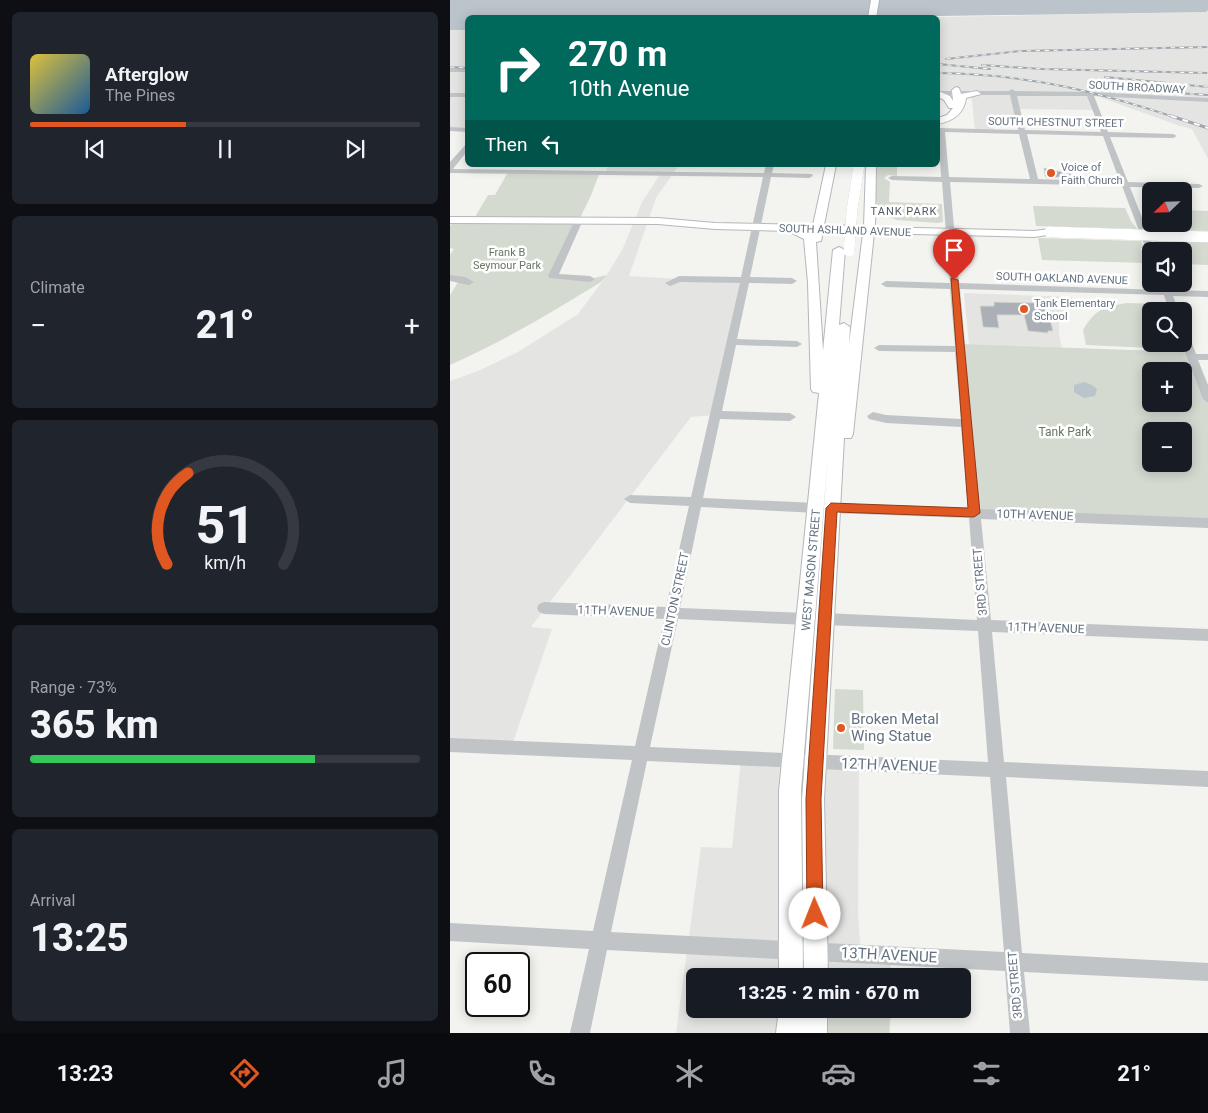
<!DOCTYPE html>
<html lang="en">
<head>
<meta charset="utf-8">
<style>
	:root { --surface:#171b24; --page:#20242c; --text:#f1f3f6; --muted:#9ea1a6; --line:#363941; --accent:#e15722 }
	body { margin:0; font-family:Roboto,sans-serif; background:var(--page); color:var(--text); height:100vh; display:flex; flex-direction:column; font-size:19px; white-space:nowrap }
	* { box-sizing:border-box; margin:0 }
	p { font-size:16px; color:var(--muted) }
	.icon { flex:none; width:28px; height:28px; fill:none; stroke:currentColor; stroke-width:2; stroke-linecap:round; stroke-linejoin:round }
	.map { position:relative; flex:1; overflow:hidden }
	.details { display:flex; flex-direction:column; gap:12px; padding:12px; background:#0d0f14; width:450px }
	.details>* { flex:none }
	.hud { position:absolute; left:15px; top:15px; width:475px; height:152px; border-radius:8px; box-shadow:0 2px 12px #0003; background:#00695c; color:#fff; overflow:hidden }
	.needle { width:32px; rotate:247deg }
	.tools { position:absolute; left:692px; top:182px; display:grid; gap:10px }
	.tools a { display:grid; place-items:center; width:50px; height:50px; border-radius:8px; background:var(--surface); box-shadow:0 2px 12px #0003; font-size:25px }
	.speed { position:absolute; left:15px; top:952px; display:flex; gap:10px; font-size:25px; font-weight:700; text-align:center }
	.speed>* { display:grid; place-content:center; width:65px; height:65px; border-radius:50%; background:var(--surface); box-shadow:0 2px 12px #0003; line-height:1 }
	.speed .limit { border:2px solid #111; border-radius:8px; background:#fff; color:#111 }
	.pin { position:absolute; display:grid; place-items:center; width:42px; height:42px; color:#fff; margin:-51px -21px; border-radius:50% 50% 50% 0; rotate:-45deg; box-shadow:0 0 5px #0007 }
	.pin .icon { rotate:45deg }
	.me { position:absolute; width:55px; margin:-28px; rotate:359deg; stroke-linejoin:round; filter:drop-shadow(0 0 4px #0008) }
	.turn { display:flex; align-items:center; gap:18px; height:105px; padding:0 20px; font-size:22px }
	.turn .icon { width:65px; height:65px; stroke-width:2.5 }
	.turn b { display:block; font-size:35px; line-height:42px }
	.then { display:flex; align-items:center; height:48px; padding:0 20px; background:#0003; gap:10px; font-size:19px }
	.big { font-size:38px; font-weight:800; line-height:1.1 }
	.details .card { flex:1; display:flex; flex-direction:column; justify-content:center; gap:8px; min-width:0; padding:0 18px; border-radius:8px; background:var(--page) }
	.details .dial { align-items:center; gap:0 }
	.dial svg { height:130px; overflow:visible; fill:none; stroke:var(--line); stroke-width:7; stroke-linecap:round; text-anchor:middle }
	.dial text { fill:var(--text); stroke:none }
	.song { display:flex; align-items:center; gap:15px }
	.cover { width:60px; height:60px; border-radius:8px; background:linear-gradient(135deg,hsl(50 70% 55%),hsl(210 70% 35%)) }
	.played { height:5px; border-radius:2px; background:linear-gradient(90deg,var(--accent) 40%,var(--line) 40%) }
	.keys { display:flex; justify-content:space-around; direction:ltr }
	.heat { display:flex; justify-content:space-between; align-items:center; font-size:28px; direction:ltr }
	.charge { height:8px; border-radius:4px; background:linear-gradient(90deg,#34c759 73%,var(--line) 0) }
	.trip { position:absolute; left:236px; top:968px; width:285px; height:50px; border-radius:8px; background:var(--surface); box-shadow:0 2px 12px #0003; font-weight:800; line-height:50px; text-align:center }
	.tabs { display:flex; height:80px; justify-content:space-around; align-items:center; background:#090b0e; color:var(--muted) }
	.tabs .icon { width:35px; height:35px }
	.tabs .on { color:var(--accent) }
	.tabs b { font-size:22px; color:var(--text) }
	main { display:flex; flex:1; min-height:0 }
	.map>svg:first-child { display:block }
	.built { fill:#e4e5e3 }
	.green { fill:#d4dad0; fill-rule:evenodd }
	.water { fill:#bac4ca }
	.building { fill:#aab0b5; stroke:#d5d5d2 }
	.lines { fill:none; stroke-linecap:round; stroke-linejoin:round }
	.major-casing { stroke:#b4b7bb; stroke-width:2 }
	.minor { fill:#c1c4c7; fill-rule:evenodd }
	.major { fill:#fff; fill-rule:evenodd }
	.rail-far1-casing { stroke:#a1a6ac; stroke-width:2 }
	.rail-casing { stroke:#a1a6ac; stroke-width:3 }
	.rail-far1 { stroke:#fff; stroke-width:1; stroke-dasharray:4.5; stroke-linecap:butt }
	.rail { stroke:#fff; stroke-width:2; stroke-dasharray:6; stroke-linecap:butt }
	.major-bridge-casing { stroke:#b4b7bb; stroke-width:11; stroke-linecap:butt }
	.major-bridge { stroke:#fff; stroke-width:11 }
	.route { fill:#e15722; stroke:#923916 }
	.poi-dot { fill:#e15722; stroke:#fff; stroke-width:2 }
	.labels { text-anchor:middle; stroke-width:5; stroke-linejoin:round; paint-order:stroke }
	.far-street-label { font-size:11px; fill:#637280; stroke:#fff }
	.far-poi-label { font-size:11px; fill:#637280; stroke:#fff; text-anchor:start }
	.far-neighbourhood-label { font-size:11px; letter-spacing:1px; fill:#505b65; stroke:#fff }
	.far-park-label { font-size:11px; fill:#657861; stroke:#fff }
	.park-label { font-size:12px; fill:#657861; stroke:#fff }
	.street-label { font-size:12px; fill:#637280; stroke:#fff }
	.near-poi-label { font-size:15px; fill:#637280; stroke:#fff; text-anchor:start }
	.near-street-label { font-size:15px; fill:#637280; stroke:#fff }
</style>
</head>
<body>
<main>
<section class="details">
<div class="card">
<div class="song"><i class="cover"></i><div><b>Afterglow</b><p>The Pines</p></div></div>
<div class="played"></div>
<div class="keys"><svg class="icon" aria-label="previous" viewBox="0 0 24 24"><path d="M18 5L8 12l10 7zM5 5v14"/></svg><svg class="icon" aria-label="pause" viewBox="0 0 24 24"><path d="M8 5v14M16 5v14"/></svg><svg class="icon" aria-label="next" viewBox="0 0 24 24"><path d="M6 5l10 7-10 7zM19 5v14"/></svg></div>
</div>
<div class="card"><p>Climate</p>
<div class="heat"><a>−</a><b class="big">21°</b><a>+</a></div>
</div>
<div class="card dial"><svg viewBox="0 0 100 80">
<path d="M14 69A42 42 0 1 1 86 69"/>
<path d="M14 69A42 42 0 0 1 27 13" stroke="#e15722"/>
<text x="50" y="56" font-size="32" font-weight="700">51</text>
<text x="50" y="72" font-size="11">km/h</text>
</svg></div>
<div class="card"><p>Range · 73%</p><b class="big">365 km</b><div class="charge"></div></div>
<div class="card"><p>Arrival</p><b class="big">13:25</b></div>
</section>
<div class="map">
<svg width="758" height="1033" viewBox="0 0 758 1033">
	<rect width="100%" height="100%" fill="#f3f4ef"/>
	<!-- built -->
	<g class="built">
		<polygon points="758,10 758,159 742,129 727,125 641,94 646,110 567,109 571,123 544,123 543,132 525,131 521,92 488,91 488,18 431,18 756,12"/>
		<polygon points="0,30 17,30 17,130 0,129"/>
		<polygon points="158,165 229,165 206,198 179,276 229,279 295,280 265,415 241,417 81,627 102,629 61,748 0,746 0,381 28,371 68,352 128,314 157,275 173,248 192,202 211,173 156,171"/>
		<polygon points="514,293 622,297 623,301 609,323 609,335 612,348 519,345"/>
		<polygon points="291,759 409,764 408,915 411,954 441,956 441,976 245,976 245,1009 441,1009 440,1033 226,1033 251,847 282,848"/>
	</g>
	<!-- green -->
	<g class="green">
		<path d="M425,165H447V176L438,175L434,178L440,182L439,202L492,204L493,222L487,223L447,220L433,215C422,203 424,180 425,165Z"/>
		<path d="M58,172L149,174L142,193L103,275L140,279L157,275L151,282C102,312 53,342 0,365V295L10,279L0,278V255L4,249L0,248V226L2,223L22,222L38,195H45Z"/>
		<polygon points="583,206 675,208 681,221 687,229 586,226"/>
		<polygon points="693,209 701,209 701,224 734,224 734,210 758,211 758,231 699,230"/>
		<polygon points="588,238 691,241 693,246 691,249 696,263 592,260"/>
		<polygon points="703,241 758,242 758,265 734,264 734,251 710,251"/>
		<path d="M677,303L709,304L711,311H701V344H722L723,349L636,345L633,330C646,309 653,307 677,303Z"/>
		<path d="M510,344L740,352L758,399V523L524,513ZM701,371H734V404H701ZM701,431H734V464H701Z"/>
		<polygon points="385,689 413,690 414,750 383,749"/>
		<path d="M418,969L440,970V976H380C389,968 406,970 418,969Z"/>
		<polygon points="374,1009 440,1009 439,1033 373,1033"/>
	</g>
	<!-- water -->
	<g class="water">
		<polygon points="0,0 758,0 758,10 756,12 428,17 18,18 17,30 0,30"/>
		<polygon points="634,382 642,385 647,389 645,396 634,398 624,392 624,385"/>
	</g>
	<!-- building -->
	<g class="building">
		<polygon points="594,168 621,174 620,176 598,178 595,176"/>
		<polygon points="544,302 590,303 591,307 597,307 603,331 598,331 598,333 578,331 574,315 547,315 549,328 533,327 530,306 544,306"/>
	</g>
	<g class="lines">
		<!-- major casing -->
		<g class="major-casing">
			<g id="major">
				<polygon points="421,0 429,0 426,18 418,18"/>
				<path d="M506,87L509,88L511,94L527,91L531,94L516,98C514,114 503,121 488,124V118L497,115L503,108H499L494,100L488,97V91L500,96L503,101L502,90Z"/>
				<path d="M376,165H386L374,225L414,226L416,165H426L425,227L584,231L600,229L606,232L604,234L584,237L424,233L403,434L401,438H394L374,799L378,976H354L352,799L378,455L351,791L353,976H329V791L369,393L363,392L361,389L358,283L354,239L338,231L265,229L208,224L0,223V217L208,218L265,223L363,225ZM373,232L413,233L399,345L400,327L394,323L389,325L395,250L389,247L383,250L373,351L366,242L371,241Z"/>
				<polygon points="329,1009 377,1009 377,1033 326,1033"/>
			</g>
		</g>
		<!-- minor -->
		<g class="minor">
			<rect x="0" y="68" width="18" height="4"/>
			<path d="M562,89L565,91L640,92L758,98V102L644,96L658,132L723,134L727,136L723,138L660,137L678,182L749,184L753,186L749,188L680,187L705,251H701V255L697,252L672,186L500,182L509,283L712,290V284H717L721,290L758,291V297L723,296L729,311H719L714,295L510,289L530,509L758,518V528L531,519L541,620L758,629V641L542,632L554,762L758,771V787L556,777L572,953L758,963V981L574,972L580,1033H560L555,971L157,950L140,1033H120L139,949L0,941V923L143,931L182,760L0,752V738L185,746L214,619L94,614L89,612L87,608L89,604L94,602L216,607L239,506L180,503L174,499L180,495L241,497L290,283L230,282L220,286L215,283L229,276L291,277L313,177L0,173V162L18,142V150L3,169L314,173L316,165H324L322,173L362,174L363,176L359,178L321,177L300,277L342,278L347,281L342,284L299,283L287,339L347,341L352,344L347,347L286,345L272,411L340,413L346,417L340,421L270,419L253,498L367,503L371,505L373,508L371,511L367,513L251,507L230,608L357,613L362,615L364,619L362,623L357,625L228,619L200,747L538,762L528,631L374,625L369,623L367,619L369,615L374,613L527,620L519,518L381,513L377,511L375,508L377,505L381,503L518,509L511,427L436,423L419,419L417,416L423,412L436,415L511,419L505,352L429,351L424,348L429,345L505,346L500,289L436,287L431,284L436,281L500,283L492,182L442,180L438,178L442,176L491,177L488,128L568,130L560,95H488V91H559ZM567,96H637L651,132L575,130ZM495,132L569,134L580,179L499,177ZM577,134L653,136L670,182L588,179ZM197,761L540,777L554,952L161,932Z"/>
			<rect x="0" y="93" width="18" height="4"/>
			<polygon points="0,127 18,128 18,132 0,131"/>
			<polygon points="129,217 133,220 109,274 140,276 145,279 140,282 100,278 98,276 125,220"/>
			<polygon points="0,275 15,277 24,282 19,285 0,281"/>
			<polygon points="734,333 739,336 746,354 758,354 758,360 748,360 758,385 758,403 753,399 732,344 734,344"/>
		</g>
		<!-- major -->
		<use href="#major" class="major"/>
		<!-- rail-far1 casing -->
		<g class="rail-far1-casing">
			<g id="rail-far1">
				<polyline points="496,59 571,51 758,47"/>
				<polyline points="488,64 540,69"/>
				<polyline points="532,65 592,69 758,73"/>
				<polyline points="0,67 18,68"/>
				<path d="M488,73C575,74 642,90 724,117"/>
				<polyline points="655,77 758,87"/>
				<polyline points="650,88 758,95"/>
			</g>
		</g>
		<!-- rail casing -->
		<g class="rail-casing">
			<polyline id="rail" points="721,116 758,128"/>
		</g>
		<!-- rail-far1 -->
		<use href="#rail-far1" class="rail-far1"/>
		<!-- rail -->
		<use href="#rail" class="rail"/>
		<!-- major-bridge casing -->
		<g class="major-bridge-casing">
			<g id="major-bridge">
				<polyline points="600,232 758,237"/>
				<polyline points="399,251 402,210 409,165"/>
			</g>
		</g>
		<!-- major-bridge -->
		<use href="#major-bridge" class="major-bridge"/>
	</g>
	<!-- route -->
	<polygon class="route" points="501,278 508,280 530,513 524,517 387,512 371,799 373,914 371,920 365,922 359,920 357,914 356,799 376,508 381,503 518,508"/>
	<!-- markers -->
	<g class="poi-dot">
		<circle cx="601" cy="173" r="5"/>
		<circle cx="574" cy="309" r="5"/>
		<circle cx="391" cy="728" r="5"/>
	</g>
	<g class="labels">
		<!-- far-street labels -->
		<g class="far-street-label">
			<text transform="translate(687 87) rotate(3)" y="4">SOUTH BROADWAY</text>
			<text transform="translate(606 122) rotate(1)" y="4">SOUTH CHESTNUT STREET</text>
			<text transform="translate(395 230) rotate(2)" y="4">SOUTH ASHLAND AVENUE</text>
			<text transform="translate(612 278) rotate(2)" y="4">SOUTH OAKLAND AVENUE</text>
		</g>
		<!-- far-poi labels -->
		<g class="far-poi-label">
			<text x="611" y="171">Voice of<tspan x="611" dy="13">Faith Church</tspan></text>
			<text x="584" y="307">Tank Elementary<tspan x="584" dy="13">School</tspan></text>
		</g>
		<!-- far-neighbourhood labels -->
		<g class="far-neighbourhood-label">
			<text x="454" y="215">TANK PARK</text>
		</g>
		<!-- far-park labels -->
		<g class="far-park-label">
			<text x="57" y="256">Frank B<tspan x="57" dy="13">Seymour Park</tspan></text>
		</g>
		<!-- park labels -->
		<g class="park-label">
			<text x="615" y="436">Tank Park</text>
		</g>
		<!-- street labels -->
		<g class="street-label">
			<text transform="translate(585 515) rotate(2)" y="4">10TH AVENUE</text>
			<text transform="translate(361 570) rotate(-85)" y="4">WEST MASON STREET</text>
			<text transform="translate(530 582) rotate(-95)" y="4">3RD STREET</text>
			<text transform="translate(225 599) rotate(-78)" y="4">CLINTON STREET</text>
			<text transform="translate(166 611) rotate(2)" y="4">11TH AVENUE</text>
			<text transform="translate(596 628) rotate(2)" y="4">11TH AVENUE</text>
			<text transform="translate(565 985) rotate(-95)" y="4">3RD STREET</text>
		</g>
		<!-- near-poi labels -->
		<g class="near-poi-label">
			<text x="401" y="724">Broken Metal<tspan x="401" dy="17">Wing Statue</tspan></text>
		</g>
		<!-- near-street labels -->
		<g class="near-street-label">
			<text transform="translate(439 765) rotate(2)" y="5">12TH AVENUE</text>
			<text transform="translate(439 955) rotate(3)" y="5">13TH AVENUE</text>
		</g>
	</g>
</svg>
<div class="tools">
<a><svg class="needle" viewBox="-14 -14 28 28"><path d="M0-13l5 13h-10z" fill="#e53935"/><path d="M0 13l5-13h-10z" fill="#9ea1a6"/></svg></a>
<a><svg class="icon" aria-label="sound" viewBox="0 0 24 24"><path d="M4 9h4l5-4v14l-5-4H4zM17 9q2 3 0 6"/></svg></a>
<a><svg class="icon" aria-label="search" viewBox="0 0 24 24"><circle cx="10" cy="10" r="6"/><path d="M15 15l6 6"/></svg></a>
<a>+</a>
<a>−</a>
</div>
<div class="speed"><div class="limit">60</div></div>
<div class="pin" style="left:504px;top:280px;background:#d93025"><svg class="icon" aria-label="arrive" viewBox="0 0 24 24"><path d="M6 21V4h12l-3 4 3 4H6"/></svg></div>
<svg class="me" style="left:365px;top:914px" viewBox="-20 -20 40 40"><circle r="19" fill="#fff"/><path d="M0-13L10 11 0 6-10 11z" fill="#e15722"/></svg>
<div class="trip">13:25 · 2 min · 670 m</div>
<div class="hud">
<div class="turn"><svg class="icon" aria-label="right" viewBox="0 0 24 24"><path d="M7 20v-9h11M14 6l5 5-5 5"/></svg><div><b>270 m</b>10th Avenue</div></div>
<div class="then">Then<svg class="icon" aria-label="left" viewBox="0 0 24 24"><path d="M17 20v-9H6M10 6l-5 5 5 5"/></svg></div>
</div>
</div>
</main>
<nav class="tabs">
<b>13:23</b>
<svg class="icon on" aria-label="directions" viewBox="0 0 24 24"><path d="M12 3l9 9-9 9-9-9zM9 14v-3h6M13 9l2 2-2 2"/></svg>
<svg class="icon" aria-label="music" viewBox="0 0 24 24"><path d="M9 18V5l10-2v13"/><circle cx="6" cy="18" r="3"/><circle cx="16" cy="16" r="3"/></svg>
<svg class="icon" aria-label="phone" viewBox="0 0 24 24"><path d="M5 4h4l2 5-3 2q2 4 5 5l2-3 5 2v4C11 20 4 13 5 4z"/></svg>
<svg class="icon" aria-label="climate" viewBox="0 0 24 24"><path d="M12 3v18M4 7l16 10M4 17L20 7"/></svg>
<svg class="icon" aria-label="car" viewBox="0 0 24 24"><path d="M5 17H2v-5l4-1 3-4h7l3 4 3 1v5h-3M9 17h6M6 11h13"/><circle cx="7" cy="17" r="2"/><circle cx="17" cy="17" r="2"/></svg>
<svg class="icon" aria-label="filters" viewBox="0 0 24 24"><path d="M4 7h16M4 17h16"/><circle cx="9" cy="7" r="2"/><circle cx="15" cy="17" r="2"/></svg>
<b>21°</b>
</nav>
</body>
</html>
